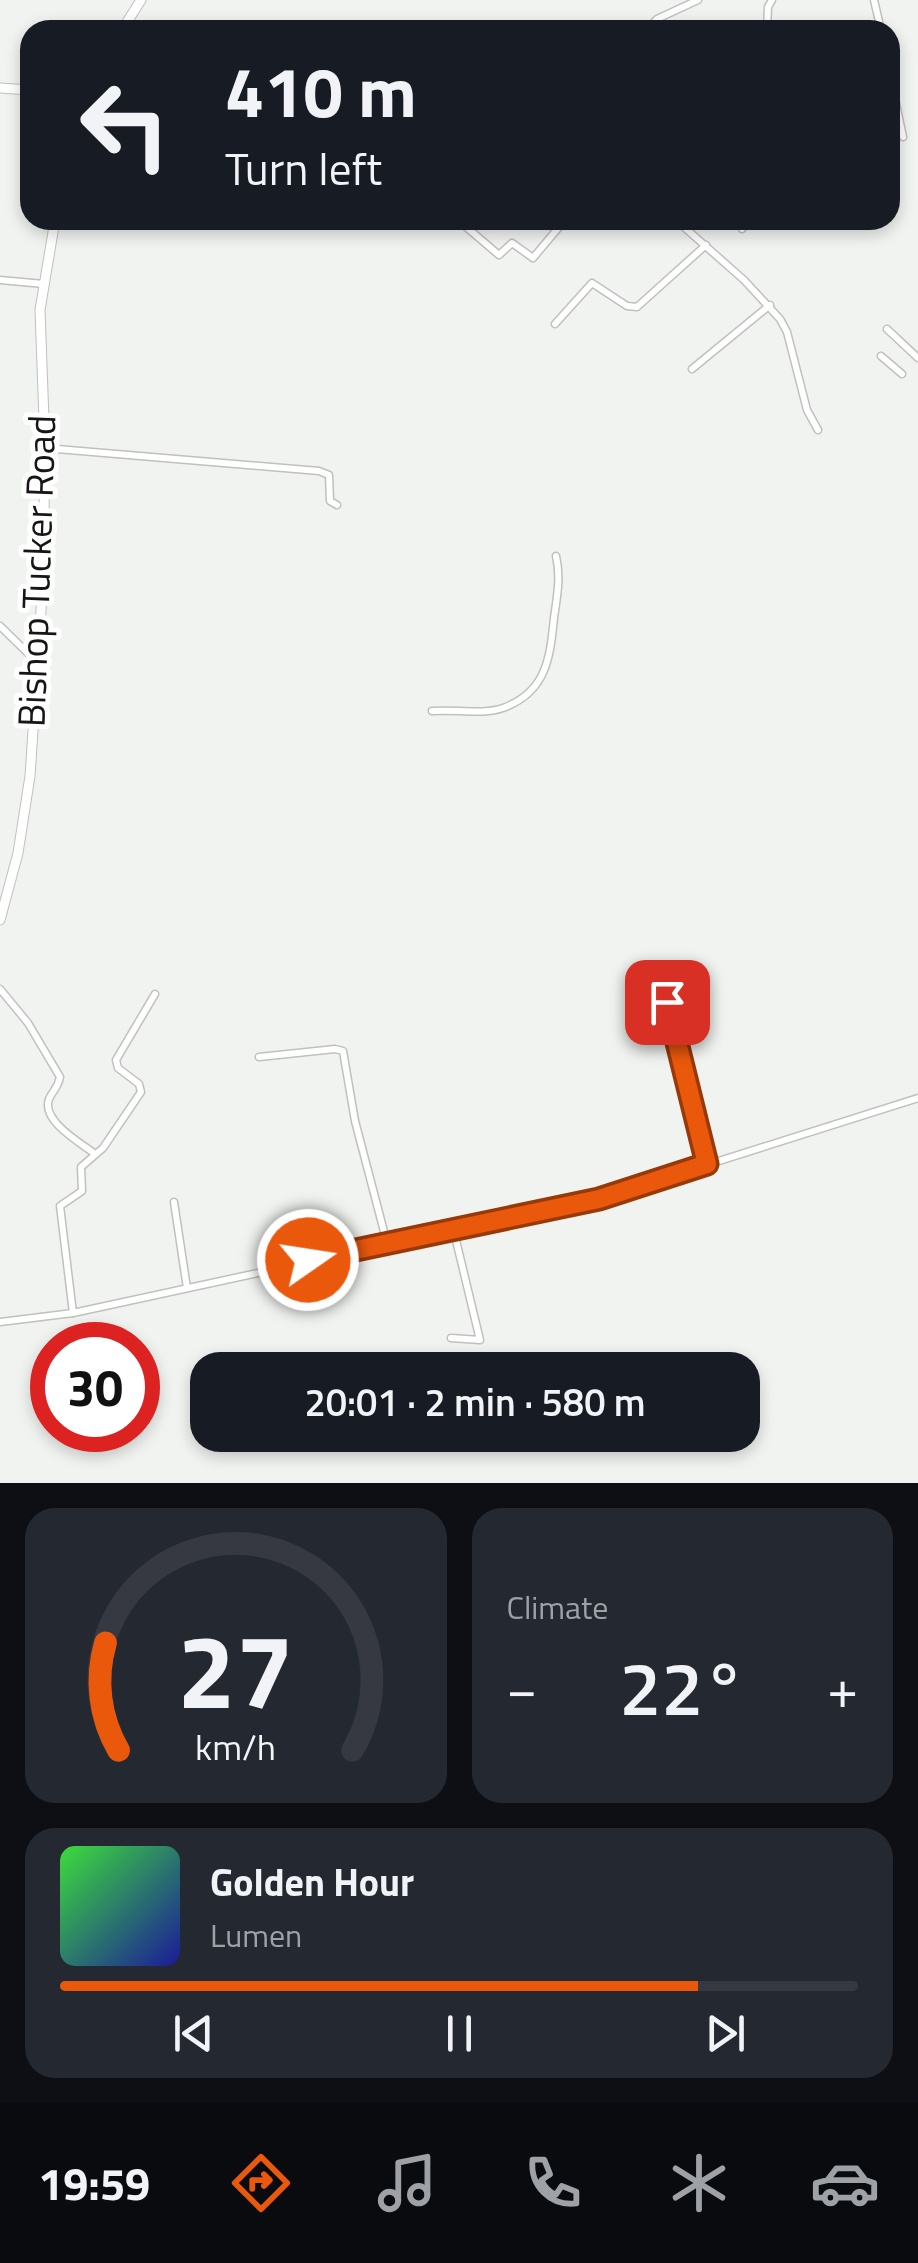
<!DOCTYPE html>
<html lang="en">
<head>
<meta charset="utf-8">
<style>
	:root { --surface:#171b24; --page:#242831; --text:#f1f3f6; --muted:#9ea1a6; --line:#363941; --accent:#ea580c }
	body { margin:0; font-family:"Titillium Web",sans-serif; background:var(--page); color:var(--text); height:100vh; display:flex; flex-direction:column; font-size:38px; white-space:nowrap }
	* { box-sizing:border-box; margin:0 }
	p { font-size:32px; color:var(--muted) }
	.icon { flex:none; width:55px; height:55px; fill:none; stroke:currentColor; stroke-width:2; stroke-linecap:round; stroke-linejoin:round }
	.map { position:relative; height:1483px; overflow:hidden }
	.panel { display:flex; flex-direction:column; gap:25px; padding:25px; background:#0d0f14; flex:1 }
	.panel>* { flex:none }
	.hud { position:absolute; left:20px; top:20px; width:880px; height:210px; border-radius:30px; box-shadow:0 5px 15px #0003; background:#171b24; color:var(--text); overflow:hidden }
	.speed { position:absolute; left:30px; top:1322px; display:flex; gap:20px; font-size:50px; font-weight:700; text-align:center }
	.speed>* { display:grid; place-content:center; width:130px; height:130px; border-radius:50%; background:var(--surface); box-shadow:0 5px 15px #0003; line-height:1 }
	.speed .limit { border:15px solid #d22; background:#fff; color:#111 }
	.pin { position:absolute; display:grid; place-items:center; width:85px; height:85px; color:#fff; margin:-42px; border-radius:20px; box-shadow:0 5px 15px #0006 }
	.me { position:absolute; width:110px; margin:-55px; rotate:77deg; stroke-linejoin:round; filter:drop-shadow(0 0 8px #0008) }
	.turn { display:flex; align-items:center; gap:35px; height:210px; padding:0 40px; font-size:45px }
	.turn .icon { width:130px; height:130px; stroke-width:2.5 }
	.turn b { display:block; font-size:70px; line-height:85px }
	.big { font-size:75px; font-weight:600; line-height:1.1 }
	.panel .tile { flex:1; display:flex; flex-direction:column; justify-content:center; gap:15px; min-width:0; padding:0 35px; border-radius:30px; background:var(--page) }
	.panel .dial { align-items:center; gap:0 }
	.dial svg { height:260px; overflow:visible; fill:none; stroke:var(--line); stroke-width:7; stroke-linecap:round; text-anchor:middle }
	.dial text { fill:var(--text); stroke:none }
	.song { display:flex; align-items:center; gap:30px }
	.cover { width:120px; height:120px; border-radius:15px; background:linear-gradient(135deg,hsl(120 70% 55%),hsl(240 70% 35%)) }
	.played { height:10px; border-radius:5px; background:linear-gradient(90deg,var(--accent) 80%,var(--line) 80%) }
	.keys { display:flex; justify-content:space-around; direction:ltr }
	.heat { display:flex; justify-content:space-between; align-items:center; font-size:55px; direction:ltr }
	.panel .tiles { flex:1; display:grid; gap:25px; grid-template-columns:1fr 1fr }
	.tile:last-child { grid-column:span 2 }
	.trip { position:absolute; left:190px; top:1352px; width:570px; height:100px; border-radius:30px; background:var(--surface); box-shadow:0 5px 15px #0003; font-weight:600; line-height:100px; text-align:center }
	.tab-bar { display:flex; height:160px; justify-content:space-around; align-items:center; background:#090b0e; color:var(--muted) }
	.tab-bar .icon { width:70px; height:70px }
	.tab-bar .on { color:var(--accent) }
	.tab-bar b { font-size:45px; color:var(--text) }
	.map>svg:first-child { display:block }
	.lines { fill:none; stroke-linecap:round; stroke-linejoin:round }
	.street-casing { stroke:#bfc1be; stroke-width:9 }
	.secondary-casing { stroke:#bfc1be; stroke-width:11 }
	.street { stroke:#fff; stroke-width:6 }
	.secondary { stroke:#fff; stroke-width:9 }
	.route-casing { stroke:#983908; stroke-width:25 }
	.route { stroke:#ea580c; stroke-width:18 }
	.labels { text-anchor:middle; stroke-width:10; stroke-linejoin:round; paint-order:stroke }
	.street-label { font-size:38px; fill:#151615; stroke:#fff }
</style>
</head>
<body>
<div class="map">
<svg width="918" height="1483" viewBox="0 0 918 1483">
	<rect width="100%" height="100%" fill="#f1f3f0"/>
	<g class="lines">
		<!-- street casing -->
		<g class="street-casing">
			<g id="street">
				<polyline points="874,0 881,30"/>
				<polyline points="647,30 657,19 698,0"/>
				<polyline points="767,30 768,7 772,0"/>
				<polyline points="890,75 903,137"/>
				<polyline points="458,220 499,255 512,243 533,258 565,220"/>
				<polyline points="676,220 744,280 780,319 787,332 807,410 818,430"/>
				<polyline points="742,229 749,220"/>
				<polyline points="0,280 44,284"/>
				<polyline points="555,324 592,283 627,306 637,307 706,245"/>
				<polyline points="887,329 918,358"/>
				<polyline points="881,356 902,374"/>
				<polyline points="692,369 770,305"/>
				<polyline points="45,448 319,471 329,475 330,501 337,505"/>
				<polyline points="0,626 37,662"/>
				<path d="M432,711C454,709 483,715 503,708C547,692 550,657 554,618C557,596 561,578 556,556"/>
				<path d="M0,989L28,1023L60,1077C58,1088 53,1090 49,1099C41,1121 81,1143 95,1154"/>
				<polyline points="667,1002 707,1163"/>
				<polyline points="259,1057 335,1049 343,1051 355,1121 387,1243"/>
				<polyline points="174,1202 187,1288"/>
				<polyline points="73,1313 60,1206 82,1191 81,1167 103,1148 141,1092 139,1084 118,1068 116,1060 155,994"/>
				<polyline points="0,1322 73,1313 599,1199 918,1098"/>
				<polyline points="451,1338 480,1340 454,1232"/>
			</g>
		</g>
		<!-- secondary casing -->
		<g class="secondary-casing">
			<g id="secondary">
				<polyline points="122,30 141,0"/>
				<polyline points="0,88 30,90"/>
				<polyline points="0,920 18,853 30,776 43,580 45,448 40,310 55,220"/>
			</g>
		</g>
		<!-- street -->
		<use href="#street" class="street"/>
		<!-- secondary -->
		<use href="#secondary" class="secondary"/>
	</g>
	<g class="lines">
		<!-- route casing -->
		<g class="route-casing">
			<polyline id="route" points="308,1260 599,1199 707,1164 667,1002"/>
		</g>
		<!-- route -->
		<use href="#route" class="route"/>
	</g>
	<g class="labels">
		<!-- street labels -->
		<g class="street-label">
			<text transform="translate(37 571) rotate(-88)" y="13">Bishop Tucker Road</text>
		</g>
	</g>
</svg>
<div class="speed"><div class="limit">30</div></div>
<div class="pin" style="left:667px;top:1002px;background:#d93025"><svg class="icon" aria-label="arrive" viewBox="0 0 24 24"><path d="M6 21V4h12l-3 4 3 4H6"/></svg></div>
<svg class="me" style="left:308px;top:1260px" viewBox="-20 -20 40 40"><circle r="17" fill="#ea580c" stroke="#fff" stroke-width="3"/><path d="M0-11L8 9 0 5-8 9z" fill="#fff"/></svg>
<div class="trip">20:01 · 2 min · 580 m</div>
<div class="hud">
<div class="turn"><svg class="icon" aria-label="left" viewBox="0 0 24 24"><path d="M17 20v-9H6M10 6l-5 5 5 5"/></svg><div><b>410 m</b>Turn left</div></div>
</div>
</div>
<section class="panel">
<div class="tiles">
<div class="tile dial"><svg viewBox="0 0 100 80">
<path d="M14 69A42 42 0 1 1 86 69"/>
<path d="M14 69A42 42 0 0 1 10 36" stroke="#ea580c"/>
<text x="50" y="56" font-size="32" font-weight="700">27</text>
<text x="50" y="72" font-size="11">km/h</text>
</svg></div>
<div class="tile"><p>Climate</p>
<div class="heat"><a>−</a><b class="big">22°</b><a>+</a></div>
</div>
<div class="tile">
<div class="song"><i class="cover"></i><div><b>Golden Hour</b><p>Lumen</p></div></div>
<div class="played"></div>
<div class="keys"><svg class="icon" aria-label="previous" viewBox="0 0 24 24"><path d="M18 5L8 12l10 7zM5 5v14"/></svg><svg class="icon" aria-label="pause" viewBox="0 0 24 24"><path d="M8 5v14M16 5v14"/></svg><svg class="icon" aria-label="next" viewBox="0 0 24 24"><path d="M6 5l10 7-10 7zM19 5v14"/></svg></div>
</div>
</div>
</section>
<nav class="tab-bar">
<b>19:59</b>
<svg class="icon on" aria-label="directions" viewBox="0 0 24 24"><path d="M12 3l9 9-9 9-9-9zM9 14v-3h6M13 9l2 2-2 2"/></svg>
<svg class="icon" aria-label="music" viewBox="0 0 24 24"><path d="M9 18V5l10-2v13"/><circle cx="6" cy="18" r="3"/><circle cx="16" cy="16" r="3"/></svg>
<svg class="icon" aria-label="phone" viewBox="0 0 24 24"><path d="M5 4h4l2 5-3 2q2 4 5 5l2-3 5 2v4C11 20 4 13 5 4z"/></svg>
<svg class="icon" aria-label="climate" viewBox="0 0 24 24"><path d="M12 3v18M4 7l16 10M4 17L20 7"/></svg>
<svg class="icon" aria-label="car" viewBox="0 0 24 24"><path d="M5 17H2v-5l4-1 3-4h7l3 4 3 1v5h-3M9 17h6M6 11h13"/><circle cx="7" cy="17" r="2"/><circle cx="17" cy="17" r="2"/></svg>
</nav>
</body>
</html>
